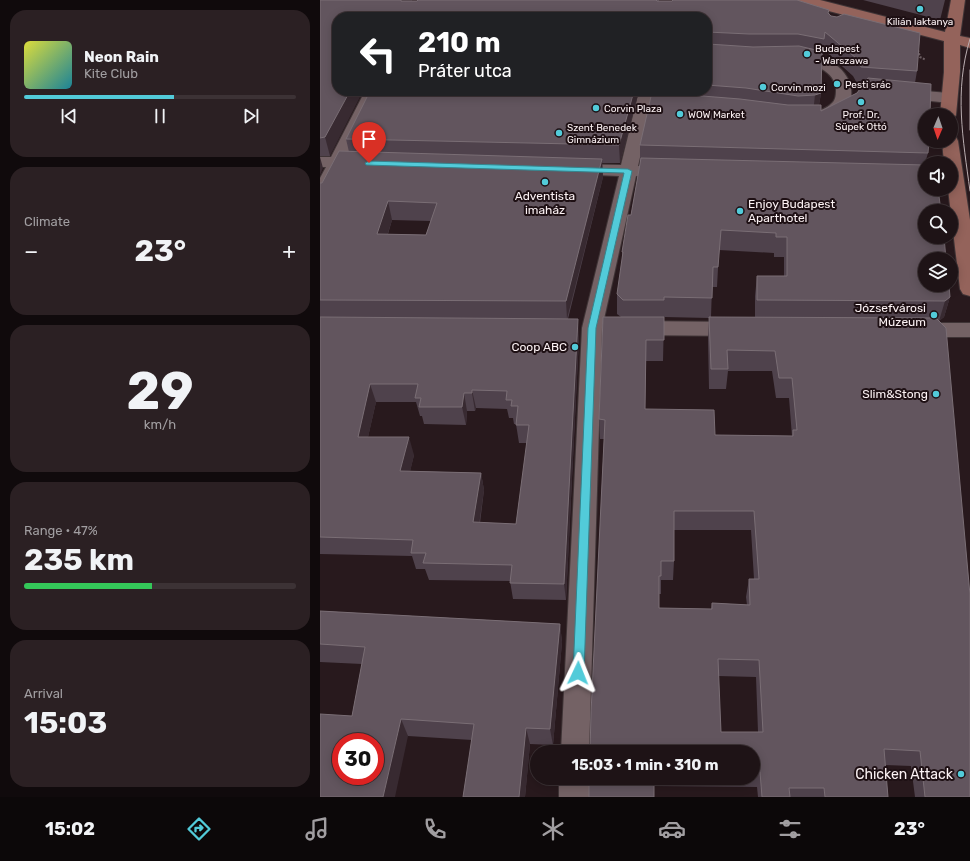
<!DOCTYPE html>
<html lang="en">
<head>
<meta charset="utf-8">
<style>
	:root { --surface:#1e1316; --page:#2b2023; --text:#f1f3f6; --muted:#a19ea1; --line:#3c3235; --accent:#52cbd9 }
	body { margin:0; font-family:Rubik,sans-serif; background:var(--page); color:var(--text); height:100vh; display:flex; flex-direction:column; font-size:15px; white-space:nowrap }
	* { box-sizing:border-box; margin:0 }
	p { font-size:13px; color:var(--muted) }
	.icon { flex:none; width:22px; height:22px; fill:none; stroke:currentColor; stroke-width:2; stroke-linecap:round; stroke-linejoin:round }
	.map { position:relative; flex:1; overflow:hidden }
	.panel { display:flex; flex-direction:column; gap:10px; padding:10px; background:#100a0c; width:320px }
	.panel>* { flex:none }
	.hud { position:absolute; left:12px; top:12px; width:380px; height:84px; border-radius:16px; box-shadow:0 2px 10px #0003,0 0 0 1px var(--line); background:#202124; color:#fff; overflow:hidden }
	.needle { width:26px; rotate:182deg }
	.tools { position:absolute; left:598px; top:108px; display:grid; gap:8px }
	.tools a { display:grid; place-items:center; width:40px; height:40px; border-radius:50%; background:var(--surface); box-shadow:0 2px 10px #0003,0 0 0 1px var(--line); font-size:20px }
	.speed { position:absolute; left:12px; top:733px; display:flex; gap:8px; font-size:20px; font-weight:700; text-align:center }
	.speed>* { display:grid; place-content:center; width:52px; height:52px; border-radius:50%; background:var(--surface); box-shadow:0 2px 10px #0003,0 0 0 1px var(--line); line-height:1 }
	.speed .limit { border:6px solid #d22; background:#fff; color:#111 }
	.pin { position:absolute; display:grid; place-items:center; width:34px; height:34px; color:#fff; margin:-41px -17px; border-radius:50% 50% 50% 0; rotate:-45deg; box-shadow:0 0 4px #0007 }
	.pin .icon { rotate:45deg }
	.me { position:absolute; width:44px; margin:-22px; rotate:2deg; stroke-linejoin:round; filter:drop-shadow(0 0 3px #0008) }
	.turn { display:flex; align-items:center; gap:14px; height:84px; padding:0 20px; font-size:18px }
	.turn .icon { width:52px; height:52px; stroke-width:2.5 }
	.turn b { display:block; font-size:28px; line-height:34px }
	.big { font-size:30px; font-weight:700; line-height:1.1 }
	.panel .tile { flex:1; display:flex; flex-direction:column; justify-content:center; gap:6px; min-width:0; padding:0 14px; border-radius:16px; background:var(--page) }
	.panel .dial { align-items:center; gap:0 }
	.dial b { font-size:52px; line-height:1 }
	.song { display:flex; align-items:center; gap:12px }
	.cover { width:48px; height:48px; border-radius:6px; background:linear-gradient(135deg,hsl(60 70% 55%),hsl(190 70% 35%)) }
	.played { height:4px; border-radius:2px; background:linear-gradient(90deg,var(--accent) 55%,var(--line) 55%) }
	.keys { display:flex; justify-content:space-around; direction:ltr }
	.heat { display:flex; justify-content:space-between; align-items:center; font-size:22px; direction:ltr }
	.charge { height:6px; border-radius:3px; background:linear-gradient(90deg,#34c759 47%,var(--line) 0) }
	.trip { position:absolute; left:210px; top:745px; width:230px; height:40px; border-radius:20px; background:var(--surface); box-shadow:0 2px 10px #0003,0 0 0 1px var(--line); font-weight:700; line-height:40px; text-align:center }
	.dock { display:flex; height:64px; justify-content:space-around; align-items:center; background:#0c0809; color:var(--muted) }
	.dock .icon { width:28px; height:28px }
	.dock .current { color:var(--accent) }
	.dock b { font-size:18px; color:var(--text) }
	main { display:flex; flex:1; min-height:0 }
	.map>svg:first-child { display:block }
	.lines { fill:none; stroke-linecap:round; stroke-linejoin:round }
	.street-casing { stroke:#3f3436; stroke-width:2 }
	.secondary-casing { stroke:#3f3436; stroke-width:2 }
	.path { stroke:#6c5e62; stroke-width:2; stroke-dasharray:2 1.5; stroke-linecap:butt }
	.street { fill:#746265; fill-rule:evenodd }
	.secondary { fill:#94635b; fill-rule:evenodd }
	.tram { stroke:#bbafb2; stroke-width:1 }
	.wall { fill:#4f424c; fill-rule:evenodd }
	.shaded-wall { fill:#382a31 }
	.building { fill:#62555e; stroke:#7a6e75; fill-rule:evenodd }
	.route { fill:#52cbd9; stroke:#35848d }
	.poi-dot { fill:#52cbd9; stroke:#1e1014; stroke-width:1.5 }
	.labels { text-anchor:middle; stroke-width:4; stroke-linejoin:round; paint-order:stroke }
	.far-poi-label { font-size:10px; fill:#fcf2f4; stroke:#1e1014; text-anchor:start }
	.poi-label { font-size:12px; fill:#fcf2f4; stroke:#1e1014; text-anchor:end }
	.near-poi-label { font-size:14px; fill:#fcf2f4; stroke:#1e1014; text-anchor:end }
</style>
</head>
<body>
<main>
<section class="panel">
<div class="tile">
<div class="song"><i class="cover"></i><div><b>Neon Rain</b><p>Kite Club</p></div></div>
<div class="played"></div>
<div class="keys"><svg class="icon" aria-label="previous" viewBox="0 0 24 24"><path d="M18 5L8 12l10 7zM5 5v14"/></svg><svg class="icon" aria-label="pause" viewBox="0 0 24 24"><path d="M8 5v14M16 5v14"/></svg><svg class="icon" aria-label="next" viewBox="0 0 24 24"><path d="M6 5l10 7-10 7zM19 5v14"/></svg></div>
</div>
<div class="tile"><p>Climate</p>
<div class="heat"><a>−</a><b class="big">23°</b><a>+</a></div>
</div>
<div class="tile dial"><b>29</b><p>km/h</p></div>
<div class="tile"><p>Range · 47%</p><b class="big">235 km</b><div class="charge"></div></div>
<div class="tile"><p>Arrival</p><b class="big">15:03</b></div>
</section>
<div class="map">
<svg width="650" height="797" viewBox="0 0 650 797">
	<rect width="100%" height="100%" fill="#28191d"/>
	<g class="lines">
		<!-- street casing -->
		<g class="street-casing">
			<g id="street">
				<path d="M474,52C486,54 500,55 510,61C534,74 542,106 512,118C505,121 501,122 494,121L492,117C496,110 506,110 512,103C516,100 516,93 516,89C513,65 486,65 469,60L466,57L469,54Z"/>
				<polygon points="580,89 629,93 635,95 637,98 635,101 629,103 574,97 572,94 574,91"/>
				<polygon points="45,91 61,91 28,157 48,159 51,163 48,167 42,168 23,168 6,200 0,202 0,178 6,167 0,167 0,157 11,157"/>
				<polygon points="319,91 335,91 318,166 328,167 331,171 328,175 316,176 282,328 269,752 241,752 262,328 299,176 252,174 246,173 243,169 246,165 252,164 301,165"/>
				<polygon points="313,321 419,322 426,324 429,329 426,334 419,336 313,335 306,333 303,328 306,323"/>
				<polygon points="597,323 650,323 650,337 597,337 590,335 587,330 590,325"/>
				<rect x="239" y="778" width="30" height="19"/>
			</g>
		</g>
		<!-- secondary casing -->
		<g class="secondary-casing">
			<g id="secondary">
				<polygon points="476,0 500,0 625,32 631,0 645,0 640,36 650,38 650,48 640,45 640,72 636,115 634,118 631,119 631,115 620,115 624,72 624,41 478,3"/>
				<polygon points="631,136 636,137 638,141 650,220 650,296 643,294 640,289 628,189 631,189 631,163 624,163 622,141 631,141"/>
			</g>
		</g>
		<!-- path -->
		<polyline class="path" points="598,50 600,57 606,60"/>
		<!-- street -->
		<use href="#street" class="street"/>
		<!-- secondary -->
		<use href="#secondary" class="secondary"/>
		<!-- tram -->
		<g class="tram">
			<path d="M650,39C634,91 643,139 650,191"/>
			<polyline points="650,70 650,130"/>
		</g>
	</g>
	<!-- wall -->
	<g class="wall">
		<path d="M0,0H92V1L339,0V1L509,13L511,16L597,71L595,83L608,153L605,163V189L630,297L624,317L619,321L650,797H595L591,766L565,765L568,797H438L437,787L334,786L269,778H433V752H270L284,439H280L279,419L301,317L297,314V294L302,260V252L311,215L320,165V145L335,91H387V17H17L10,156H0ZM503,49L533,76L538,85H543L537,93L501,111L499,105L501,93ZM399,250L454,253V257H464V276H437L435,296V317H391L392,287H397ZM344,317L389,318L388,338L389,389H406L408,371H452L456,398H469L472,436L395,435L325,409L326,361H343ZM354,530H431L434,579H429L426,597L427,605L392,603L391,609L339,608V594H341V580H353L354,561ZM398,676L436,677L438,732H401Z"/>
		<polygon points="543,0 625,0 620,20"/>
		<path d="M319,91L300,163H282L283,177L248,319L259,337L246,600L193,599L190,581L109,580L105,569H96L92,556L0,554V183H2L29,152L26,139ZM72,220L111,221L106,235L68,234ZM56,402H96L100,416H102L104,424L146,425L147,411H155L156,408L187,409L189,418H193L194,424H196L199,443H207L196,524L160,523L164,490L161,473L90,471L94,455L48,437Z"/>
		<polygon points="0,611 240,624 242,642 233,745 210,744 205,797 143,797 152,740 88,736 32,716 42,664 0,662"/>
	</g>
	<!-- shaded-wall -->
	<g class="shaded-wall">
		<polygon points="81,0 92,0 85,17 81,1"/>
		<polygon points="30,91 43,91 10,156 5,137"/>
		<polygon points="314,91 319,91 300,163 299,145"/>
		<polygon points="501,93 498,111 493,113 495,95"/>
		<polygon points="0,157 3,168 0,175"/>
		<polygon points="282,159 283,177 247,319 246,301"/>
		<polygon points="68,201 72,220 62,252 57,234"/>
		<polygon points="630,297 624,317 619,321 625,301"/>
		<polygon points="258,319 259,337 246,600 244,584"/>
		<polygon points="50,384 56,402 44,455 38,437"/>
		<polygon points="152,390 156,408 155,411 152,393"/>
		<polygon points="144,393 147,411 146,425 142,407"/>
		<polygon points="89,437 94,455 86,489 80,471"/>
		<polygon points="161,473 164,490 157,539 153,522"/>
		<polygon points="240,624 242,642 233,745 230,729"/>
		<polygon points="81,719 88,736 75,797 63,797"/>
		<polygon points="206,728 210,744 205,797 199,797"/>
	</g>
	<!-- building -->
	<g class="building">
		<polygon points="0,0 81,0 81,1 97,1 98,0 336,0 337,1 352,1 353,0 477,0 509,10 508,13 511,16 517,17 524,14 600,33 597,71 541,67 536,58 505,32 504,39 478,34 429,34 387,32 387,17 17,17 17,91 30,91 5,137 0,138"/>
		<polygon points="387,43 388,44 433,47 479,46 500,51 502,52 501,93 495,95 478,96 426,88 387,85"/>
		<polygon points="548,78 611,84 610,115 605,115 605,141 609,141 608,153 320,145 332,92 420,99 468,105 501,105 501,111 537,93"/>
		<polygon points="50,91 314,91 299,145 26,139"/>
		<path d="M19,151L282,159L246,301L0,300V183H2ZM68,201L117,203L106,235L57,234Z"/>
		<polygon points="321,158 605,165 605,189 618,189 621,211 605,211 605,237 624,237 626,259 605,259 605,285 629,285 630,297 625,301 437,300 437,276 467,276 467,237 456,237 456,233 401,230 398,267 393,267 392,298 344,297 344,300 303,300 297,294 303,252 302,252 308,215 311,215"/>
		<path d="M0,317L258,319L244,584L190,583L192,565L103,563L106,553H91L93,540L0,537ZM50,384H98L95,398H101L99,407H142L144,393H152V390L187,391L186,400H192L191,406H198L196,425H209L196,524L153,522L161,473L80,471L89,437H38Z"/>
		<path d="M283,317H344V340H326L325,409L394,410L395,435L473,436V430H477L472,378H459L455,351L407,350L408,369H391L389,317L616,318L626,328L650,595V797H605L600,751L564,749L568,797H505L504,788H469L470,797H442L440,772H433V752H270L271,713L285,420L279,419ZM354,511H434L439,579H429L430,605L392,603V609L339,608V576H341V561H354ZM398,659L439,660L443,732H401Z"/>
		<path d="M0,611L240,624L230,729L206,728L199,797H143L154,724L81,719L63,797H0V714L32,716L45,647L0,644ZM21,742H55V776H21Z"/>
		<rect x="269" y="778" width="65" height="19"/>
	</g>
	<!-- route -->
	<polygon class="route" points="49,161 308,169 312,171 276,328 264,673 262,677 258,679 254,677 253,673 268,328 304,173 46,165 45,163"/>
	<!-- markers -->
	<g class="poi-dot">
		<circle cx="600" cy="9" r="4"/>
		<circle cx="487" cy="54" r="4"/>
		<circle cx="517" cy="84" r="4"/>
		<circle cx="443" cy="87" r="4"/>
		<circle cx="541" cy="102" r="4"/>
		<circle cx="276" cy="108" r="4"/>
		<circle cx="360" cy="114" r="4"/>
		<circle cx="239" cy="133" r="4"/>
		<circle cx="225" cy="182" r="4"/>
		<circle cx="420" cy="211" r="4"/>
		<circle cx="614" cy="315" r="4"/>
		<circle cx="255" cy="347" r="4"/>
		<circle cx="616" cy="394" r="4"/>
		<circle cx="641" cy="774" r="4"/>
	</g>
	<g class="labels">
		<!-- far-poi labels -->
		<g class="far-poi-label">
			<text x="600" y="25" text-anchor="middle">Kilián laktanya</text>
			<text x="495" y="52">Budapest<tspan x="495" dy="12">- Warszawa</tspan></text>
			<text x="525" y="88">Pesti srác</text>
			<text x="451" y="91">Corvin mozi</text>
			<text x="284" y="112">Corvin Plaza</text>
			<text x="368" y="118">WOW Market</text>
			<text x="541" y="118" text-anchor="middle">Prof. Dr.<tspan x="541" dy="12">Süpek Ottó</tspan></text>
			<text x="247" y="131">Szent Benedek<tspan x="247" dy="12">Gimnázium</tspan></text>
		</g>
		<!-- poi labels -->
		<g class="poi-label">
			<text x="225" y="200" text-anchor="middle">Adventista<tspan x="225" dy="14">imaház</tspan></text>
			<text x="428" y="208" text-anchor="start">Enjoy Budapest<tspan x="428" dy="14">Aparthotel</tspan></text>
			<text x="606" y="312">Józsefvárosi<tspan x="606" dy="14">Múzeum</tspan></text>
			<text x="247" y="351">Coop ABC</text>
			<text x="608" y="398">Slim&amp;Stong</text>
		</g>
		<!-- near-poi labels -->
		<g class="near-poi-label">
			<text x="633" y="779">Chicken Attack</text>
		</g>
	</g>
</svg>
<div class="tools">
<a><svg class="needle" viewBox="-14 -14 28 28"><path d="M0-13l5 13h-10z" fill="#e53935"/><path d="M0 13l5-13h-10z" fill="#a19ea1"/></svg></a>
<a><svg class="icon" aria-label="sound" viewBox="0 0 24 24"><path d="M4 9h4l5-4v14l-5-4H4zM17 9q2 3 0 6"/></svg></a>
<a><svg class="icon" aria-label="search" viewBox="0 0 24 24"><circle cx="10" cy="10" r="6"/><path d="M15 15l6 6"/></svg></a>
<a><svg class="icon" aria-label="layers" viewBox="0 0 24 24"><path d="M12 4l9 5-9 5-9-5zM3 14l9 5 9-5"/></svg></a>
</div>
<div class="speed"><div class="limit">30</div></div>
<div class="pin" style="left:49px;top:163px;background:#d93025"><svg class="icon" aria-label="arrive" viewBox="0 0 24 24"><path d="M6 21V4h12l-3 4 3 4H6"/></svg></div>
<svg class="me" style="left:258px;top:673px" viewBox="-20 -20 40 40"><path d="M0-17L14 15 0 8-14 15z" fill="#52cbd9" stroke="#fff" stroke-width="4"/></svg>
<div class="trip">15:03 · 1 min · 310 m</div>
<div class="hud">
<div class="turn"><svg class="icon" aria-label="left" viewBox="0 0 24 24"><path d="M17 20v-9H6M10 6l-5 5 5 5"/></svg><div><b>210 m</b>Práter utca</div></div>
</div>
</div>
</main>
<nav class="dock">
<b>15:02</b>
<svg class="icon current" aria-label="directions" viewBox="0 0 24 24"><path d="M12 3l9 9-9 9-9-9zM9 14v-3h6M13 9l2 2-2 2"/></svg>
<svg class="icon" aria-label="music" viewBox="0 0 24 24"><path d="M9 18V5l10-2v13"/><circle cx="6" cy="18" r="3"/><circle cx="16" cy="16" r="3"/></svg>
<svg class="icon" aria-label="phone" viewBox="0 0 24 24"><path d="M5 4h4l2 5-3 2q2 4 5 5l2-3 5 2v4C11 20 4 13 5 4z"/></svg>
<svg class="icon" aria-label="climate" viewBox="0 0 24 24"><path d="M12 3v18M4 7l16 10M4 17L20 7"/></svg>
<svg class="icon" aria-label="car" viewBox="0 0 24 24"><path d="M5 17H2v-5l4-1 3-4h7l3 4 3 1v5h-3M9 17h6M6 11h13"/><circle cx="7" cy="17" r="2"/><circle cx="17" cy="17" r="2"/></svg>
<svg class="icon" aria-label="filters" viewBox="0 0 24 24"><path d="M4 7h16M4 17h16"/><circle cx="9" cy="7" r="2"/><circle cx="15" cy="17" r="2"/></svg>
<b>23°</b>
</nav>
</body>
</html>
